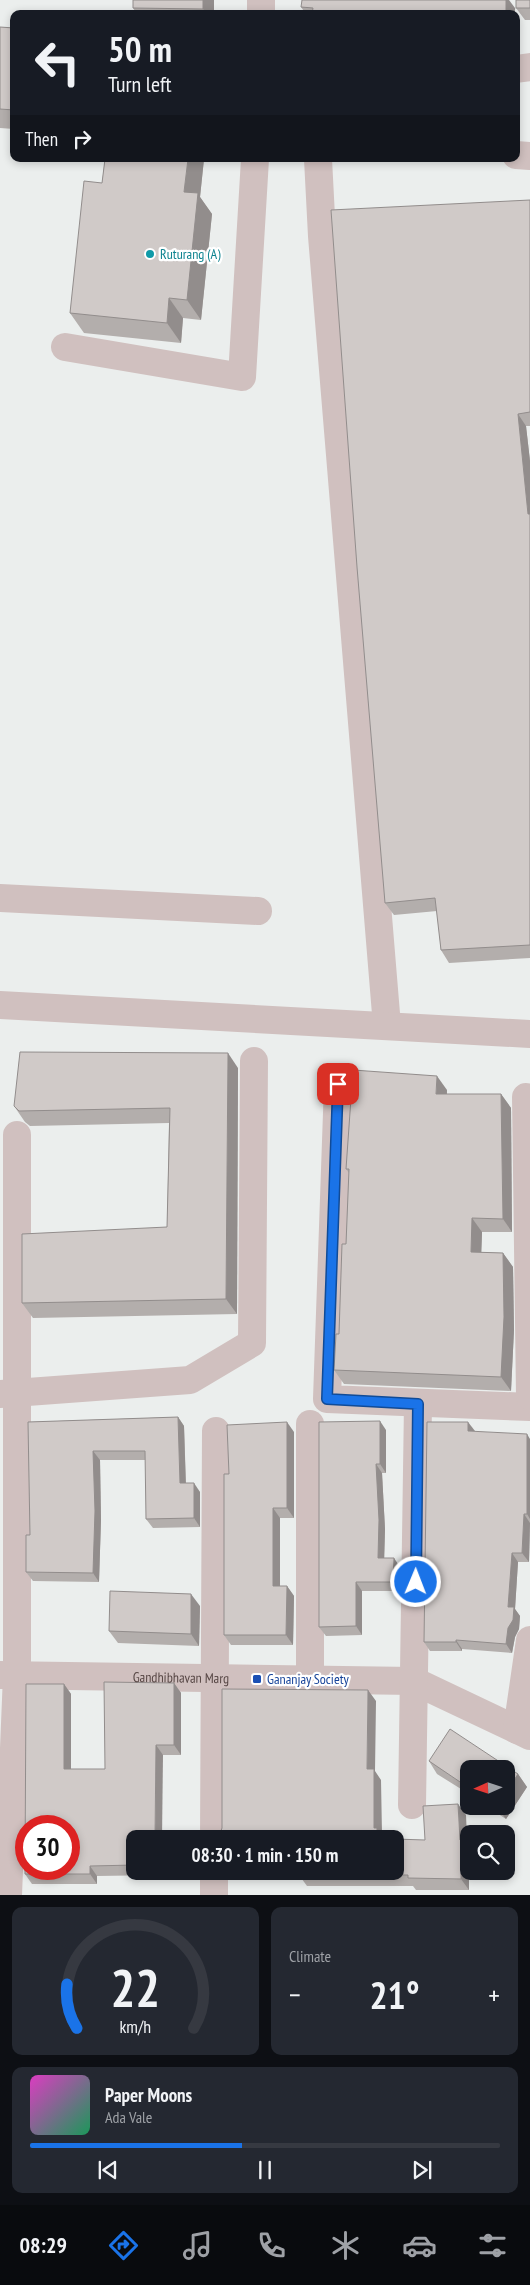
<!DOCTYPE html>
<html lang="en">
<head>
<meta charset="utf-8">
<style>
	:root { --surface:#171b24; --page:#242831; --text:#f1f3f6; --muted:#9ea1a6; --line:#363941; --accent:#1a73e8 }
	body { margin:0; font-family:"PT Sans Narrow",sans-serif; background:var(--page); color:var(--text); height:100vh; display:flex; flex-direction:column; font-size:19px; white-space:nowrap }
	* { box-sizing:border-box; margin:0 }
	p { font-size:16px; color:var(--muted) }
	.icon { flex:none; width:28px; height:28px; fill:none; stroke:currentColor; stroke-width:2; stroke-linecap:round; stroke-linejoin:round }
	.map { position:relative; height:1895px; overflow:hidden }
	.side { display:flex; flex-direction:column; gap:12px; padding:12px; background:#0d0f14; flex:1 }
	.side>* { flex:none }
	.guide { position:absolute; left:10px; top:10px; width:510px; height:152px; border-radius:10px; box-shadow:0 2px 8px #0003; background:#171b24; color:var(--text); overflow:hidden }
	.needle { width:32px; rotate:267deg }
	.fabs { position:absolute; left:460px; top:1760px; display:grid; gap:10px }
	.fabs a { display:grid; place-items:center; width:55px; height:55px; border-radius:10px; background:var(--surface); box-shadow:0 2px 8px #0003; font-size:25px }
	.speed { position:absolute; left:15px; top:1815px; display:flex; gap:10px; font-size:25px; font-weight:700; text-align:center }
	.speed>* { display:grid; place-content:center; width:65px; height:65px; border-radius:50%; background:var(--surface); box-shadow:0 2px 8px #0003; line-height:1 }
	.speed .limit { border:8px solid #d22; background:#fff; color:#111 }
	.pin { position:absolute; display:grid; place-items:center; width:42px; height:42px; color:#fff; margin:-21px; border-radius:10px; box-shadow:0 2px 8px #0006 }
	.me { position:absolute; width:55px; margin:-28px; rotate:1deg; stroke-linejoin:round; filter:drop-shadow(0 0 4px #0008) }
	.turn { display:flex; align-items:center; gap:18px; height:105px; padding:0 15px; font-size:22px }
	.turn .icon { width:65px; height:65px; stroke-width:2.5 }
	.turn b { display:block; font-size:35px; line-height:42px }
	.then { display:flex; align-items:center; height:48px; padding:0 15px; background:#0003; gap:10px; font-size:19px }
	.big { font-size:38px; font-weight:700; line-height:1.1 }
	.side .widget { flex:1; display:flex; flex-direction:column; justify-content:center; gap:8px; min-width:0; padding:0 18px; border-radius:10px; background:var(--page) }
	.side .dial { align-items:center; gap:0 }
	.dial svg { height:130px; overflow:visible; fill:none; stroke:var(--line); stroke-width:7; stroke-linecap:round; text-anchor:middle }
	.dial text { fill:var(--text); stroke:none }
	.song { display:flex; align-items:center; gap:15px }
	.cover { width:60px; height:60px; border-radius:8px; background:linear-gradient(135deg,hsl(310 70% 55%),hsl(150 70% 35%)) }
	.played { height:5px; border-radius:2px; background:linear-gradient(90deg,var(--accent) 45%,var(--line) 45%) }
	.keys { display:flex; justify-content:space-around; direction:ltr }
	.heat { display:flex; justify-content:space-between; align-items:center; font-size:28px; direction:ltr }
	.side .tiles { flex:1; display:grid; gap:12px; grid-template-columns:1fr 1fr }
	.widget:last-child { grid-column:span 2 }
	.trip { position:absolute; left:126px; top:1830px; width:278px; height:50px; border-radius:10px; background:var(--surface); box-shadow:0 2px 8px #0003; font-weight:700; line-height:50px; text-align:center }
	.menu { display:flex; height:80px; justify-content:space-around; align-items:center; background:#090b0e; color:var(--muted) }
	.menu .icon { width:35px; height:35px }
	.menu .selected { color:var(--accent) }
	.menu b { font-size:22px; color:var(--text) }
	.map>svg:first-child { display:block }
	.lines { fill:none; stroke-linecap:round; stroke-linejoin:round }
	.minor { stroke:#d0c0bf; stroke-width:28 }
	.wall { fill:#b3aeac }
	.shaded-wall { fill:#928d8c }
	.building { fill:#d0cac8; stroke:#928d8c; fill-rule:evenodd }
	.route-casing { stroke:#114b97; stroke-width:12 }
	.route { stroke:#1a73e8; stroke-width:9 }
	.culture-dot { fill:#0f9aa8; stroke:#fff; stroke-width:2 }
	.transit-dot { fill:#1a4fb4; stroke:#fff; stroke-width:2 }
	.labels { text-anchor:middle; stroke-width:4.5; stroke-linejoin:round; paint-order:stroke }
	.culture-label { font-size:14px; fill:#0d838f; stroke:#fff; text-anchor:start }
	.street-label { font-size:14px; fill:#574745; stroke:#fff }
	.transit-label { font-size:14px; fill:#164399; stroke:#fff; text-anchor:start }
</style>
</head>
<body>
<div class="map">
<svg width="530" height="1895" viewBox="0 0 530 1895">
	<rect width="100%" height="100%" fill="#ebeeed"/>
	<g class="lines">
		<!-- minor -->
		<g class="minor">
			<polyline points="261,0 261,14"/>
			<polyline points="516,69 530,67"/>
			<polyline points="516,155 530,156"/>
			<polyline points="318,159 322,236 387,1026"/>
			<polyline points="65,347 242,377 255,159"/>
			<polyline points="0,898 258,911"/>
			<polyline points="0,1005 530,1034"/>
			<polyline points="338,1084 327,1399 530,1407"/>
			<polyline points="526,1097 530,1396"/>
			<polyline points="0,1394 190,1380 252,1343 254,1061"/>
			<path id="s1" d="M0,1675L414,1681L530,1736"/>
			<polyline points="310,1679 310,1424"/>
			<polyline points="517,1730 530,1640"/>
			<polyline points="412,1805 418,1404"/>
			<polyline points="214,1839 216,1431"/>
			<polyline points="8,1895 17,1675 17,1135"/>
			<polyline points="214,1895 214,1871"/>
		</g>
	</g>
	<!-- wall -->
	<g class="wall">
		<polygon points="214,0 214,14 137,14 133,8"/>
		<polygon points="530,0 530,20 525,20 516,8"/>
		<polygon points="301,7 515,8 515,14 306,14"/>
		<polygon points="0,27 14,28 14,129 0,128"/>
		<polygon points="105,159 204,159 200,197 212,214 201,320 183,318 181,343 84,333 70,313 102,183"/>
		<polygon points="530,200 530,426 526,426 530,461 530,958 449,963 441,950 437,911 394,915 385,903"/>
		<polygon points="238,1068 237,1314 33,1318 22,1303 167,1227 169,1123 30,1126 25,1122 14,1106"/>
		<polygon points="447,1090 447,1094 501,1094 511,1108 512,1232 482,1232 481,1252 503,1253 513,1267 514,1330 511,1391 344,1384 334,1370 339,1334 346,1244 349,1173 346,1169"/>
		<polygon points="178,1417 184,1426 186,1483 200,1492 200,1527 153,1528 146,1519 146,1460 100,1460 101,1520 99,1582 33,1581 26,1572 30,1535 28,1422"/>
		<polygon points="386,1430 386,1473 382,1473 385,1529 384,1558 400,1567 400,1591 362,1591 362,1635 326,1636 319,1627"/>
		<polygon points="294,1432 294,1518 280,1518 280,1586 287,1586 294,1596 293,1645 231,1645 224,1635 229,1474"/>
		<polygon points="475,1432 530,1439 530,1523 529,1562 518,1562 515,1609 520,1616 519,1629 515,1637 512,1653 462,1649 462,1651 430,1651 424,1642"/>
		<polygon points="200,1606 199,1646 118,1643 109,1631"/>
		<polygon points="174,1683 181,1693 181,1755 163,1755 135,1839 135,1871 162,1871 162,1875 97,1876 97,1884 32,1884 25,1874 64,1684 71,1694 71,1769 105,1769"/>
		<polygon points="429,1761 518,1774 527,1787 506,1819 486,1806 506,1806 469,1769 469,1794 437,1774"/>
		<polygon points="466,1815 467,1849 469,1851 469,1890 416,1890 413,1886 307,1886 299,1875 230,1876 227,1871 395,1871 425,1840"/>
	</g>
	<!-- shaded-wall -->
	<g class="shaded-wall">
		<polygon points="203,0 214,0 214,14 206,14 203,9"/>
		<polygon points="506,0 509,0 515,8 515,14 506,14"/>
		<polygon points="188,159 204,159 200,197 212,214 201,320 187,300 184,192"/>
		<polygon points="169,298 183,318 181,343 167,323"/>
		<polygon points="518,414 526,426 530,461 530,517 528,514"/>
		<polygon points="228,1053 238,1068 237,1314 226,1299"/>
		<polygon points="437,1076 447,1090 446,1107 436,1094"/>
		<polygon points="501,1094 511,1108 512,1232 503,1219"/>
		<polygon points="472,1218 482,1232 481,1265 471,1252"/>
		<polygon points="503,1253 513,1267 514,1330 511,1391 501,1377"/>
		<polygon points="178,1417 184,1426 186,1492 180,1483"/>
		<polygon points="380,1421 386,1430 386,1473 380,1464"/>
		<polygon points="287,1422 294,1432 294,1518 287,1508"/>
		<polygon points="468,1422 475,1431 468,1431"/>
		<polygon points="527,1434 530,1439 530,1519 527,1514"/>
		<polygon points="93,1451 100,1460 101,1520 99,1582 93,1573"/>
		<polygon points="376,1464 382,1473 385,1529 384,1567 378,1558"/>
		<polygon points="194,1483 200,1492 200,1527 194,1518"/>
		<polygon points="273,1508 280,1518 280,1596 273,1586"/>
		<polygon points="524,1514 530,1523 529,1562 522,1553"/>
		<polygon points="512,1553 518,1562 515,1609 520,1616 519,1629 515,1637 512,1653 506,1644 508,1628 508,1607"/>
		<polygon points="394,1558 400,1567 400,1591 393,1582"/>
		<polygon points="356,1582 362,1591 362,1635 356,1626"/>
		<polygon points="287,1586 294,1596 293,1645 286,1635"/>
		<polygon points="191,1594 200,1606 199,1646 191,1634"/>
		<polygon points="456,1640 462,1649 462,1651 456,1642"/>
		<polygon points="174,1683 181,1693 181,1755 174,1745"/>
		<polygon points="64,1684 71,1694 71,1779 64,1769"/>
		<polygon points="368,1690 376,1701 375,1771 381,1780 382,1834 385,1839 377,1839 374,1828 367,1769"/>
		<polygon points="156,1745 163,1755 162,1839 155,1839"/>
		<polygon points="518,1774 527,1787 506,1819 497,1807 506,1806 506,1793"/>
		<polygon points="458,1804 466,1815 467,1849 469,1851 469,1890 461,1879"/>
		<polygon points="90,1866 97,1876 97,1884 90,1874"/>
	</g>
	<!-- building -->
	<g class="building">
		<polygon points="133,0 203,0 203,9 133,8"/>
		<polygon points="302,0 506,0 506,14 312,14 313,8 301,7"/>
		<rect x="516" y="0" width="14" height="8"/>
		<polygon points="0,27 14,28 14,110 0,109"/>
		<polygon points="105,159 188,159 184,192 198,193 187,300 169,298 167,323 70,313 84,181 102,183"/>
		<polygon points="530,200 530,412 518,414 528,514 530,514 530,945 441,950 435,898 385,903 357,567 331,210"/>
		<polygon points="20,1052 228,1053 226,1299 22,1303 22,1234 167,1227 170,1108 19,1111 14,1106"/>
		<polygon points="353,1070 437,1076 436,1094 501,1094 503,1219 472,1218 471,1252 503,1253 504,1317 501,1377 334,1370 336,1334 339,1334 342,1244 346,1244 349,1169 346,1169"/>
		<polygon points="178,1417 180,1483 194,1483 194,1518 146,1519 145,1451 93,1451 95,1511 93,1573 26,1572 26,1535 30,1535 28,1422"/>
		<polygon points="380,1421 380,1464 376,1464 379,1520 378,1558 394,1558 393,1582 356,1582 356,1626 319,1627 319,1422"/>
		<polygon points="287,1422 287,1508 273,1508 273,1586 287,1586 286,1635 224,1635 224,1474 229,1474 227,1425"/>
		<polygon points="427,1422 468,1422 468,1431 527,1434 527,1514 524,1514 522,1553 512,1553 508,1607 514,1607 513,1620 508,1628 506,1644 456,1640 456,1642 424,1642"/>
		<polygon points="110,1591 191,1594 191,1634 109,1631"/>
		<path d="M104,1682L174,1683V1745H156L155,1839H135V1865L90,1866V1874H25L26,1684H64V1769H105ZM26,1826H69V1869H26Z"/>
		<polygon points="222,1689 368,1690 367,1769 374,1769 374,1828 377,1828 377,1839 218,1839 222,1828"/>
		<polygon points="450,1729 518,1774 506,1793 506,1769 469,1769 469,1788 429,1761"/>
		<polygon points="458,1804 460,1840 461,1840 461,1879 408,1878 408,1875 299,1875 299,1871 395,1871 395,1839 425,1840 423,1806"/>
	</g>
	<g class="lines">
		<!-- route casing -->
		<g class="route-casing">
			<polyline id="route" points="338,1084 327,1399 418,1404 416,1582"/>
		</g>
		<!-- route -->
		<use href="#route" class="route"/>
	</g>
	<!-- markers -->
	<circle class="culture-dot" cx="150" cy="254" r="5"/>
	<rect class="transit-dot" x="252" y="1674" width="10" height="10" rx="2.5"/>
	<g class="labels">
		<!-- culture labels -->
		<g class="culture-label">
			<text x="160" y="259">Ruturang (A)</text>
		</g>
		<!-- street labels -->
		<g class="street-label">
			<text dy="5" stroke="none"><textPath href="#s1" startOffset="181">Gandhibhavan Marg</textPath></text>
		</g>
		<!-- transit labels -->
		<g class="transit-label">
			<text x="267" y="1684">Gananjay Society</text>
		</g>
	</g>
</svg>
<div class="fabs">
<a><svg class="needle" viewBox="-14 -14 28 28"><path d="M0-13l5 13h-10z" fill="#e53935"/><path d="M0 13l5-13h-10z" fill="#9ea1a6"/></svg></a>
<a><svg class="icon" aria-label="search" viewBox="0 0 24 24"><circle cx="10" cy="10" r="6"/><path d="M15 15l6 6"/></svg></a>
</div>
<div class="speed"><div class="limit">30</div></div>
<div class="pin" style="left:338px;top:1084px;background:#d93025"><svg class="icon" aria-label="arrive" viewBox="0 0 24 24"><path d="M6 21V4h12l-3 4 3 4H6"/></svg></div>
<svg class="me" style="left:416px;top:1582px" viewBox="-20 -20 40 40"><circle r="17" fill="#1a73e8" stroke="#fff" stroke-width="3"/><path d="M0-11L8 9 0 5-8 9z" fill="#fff"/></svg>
<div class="trip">08:30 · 1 min · 150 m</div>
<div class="guide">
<div class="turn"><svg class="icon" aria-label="left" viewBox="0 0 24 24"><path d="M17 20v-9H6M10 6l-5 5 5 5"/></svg><div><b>50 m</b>Turn left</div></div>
<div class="then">Then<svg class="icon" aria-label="right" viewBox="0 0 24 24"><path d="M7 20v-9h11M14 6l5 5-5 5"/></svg></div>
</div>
</div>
<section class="side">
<div class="tiles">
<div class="widget dial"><svg viewBox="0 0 100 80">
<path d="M14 69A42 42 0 1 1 86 69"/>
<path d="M14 69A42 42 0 0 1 8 42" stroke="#1a73e8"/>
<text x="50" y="56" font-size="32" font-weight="700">22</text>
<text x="50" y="72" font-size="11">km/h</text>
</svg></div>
<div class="widget"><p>Climate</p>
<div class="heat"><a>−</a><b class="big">21°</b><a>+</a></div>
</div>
<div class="widget">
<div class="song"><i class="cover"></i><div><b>Paper Moons</b><p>Ada Vale</p></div></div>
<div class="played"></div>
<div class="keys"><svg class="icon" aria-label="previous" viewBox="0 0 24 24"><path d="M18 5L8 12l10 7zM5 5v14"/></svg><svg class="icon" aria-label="pause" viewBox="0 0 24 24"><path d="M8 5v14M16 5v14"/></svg><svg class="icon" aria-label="next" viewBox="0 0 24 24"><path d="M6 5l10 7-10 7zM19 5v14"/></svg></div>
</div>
</div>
</section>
<nav class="menu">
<b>08:29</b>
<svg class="icon selected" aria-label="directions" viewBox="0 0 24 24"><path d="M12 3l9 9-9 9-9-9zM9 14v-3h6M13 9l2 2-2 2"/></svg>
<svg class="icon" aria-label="music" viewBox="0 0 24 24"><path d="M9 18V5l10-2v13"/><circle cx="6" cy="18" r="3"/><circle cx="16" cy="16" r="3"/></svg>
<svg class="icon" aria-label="phone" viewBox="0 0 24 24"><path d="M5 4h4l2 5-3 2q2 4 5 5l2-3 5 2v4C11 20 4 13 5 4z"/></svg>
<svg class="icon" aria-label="climate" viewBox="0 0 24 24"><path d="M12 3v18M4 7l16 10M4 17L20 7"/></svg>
<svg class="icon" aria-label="car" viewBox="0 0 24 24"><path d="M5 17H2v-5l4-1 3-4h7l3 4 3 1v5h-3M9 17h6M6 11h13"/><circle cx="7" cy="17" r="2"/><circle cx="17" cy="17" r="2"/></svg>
<svg class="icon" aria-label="filters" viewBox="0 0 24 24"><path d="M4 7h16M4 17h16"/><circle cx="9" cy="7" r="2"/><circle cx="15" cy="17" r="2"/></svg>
</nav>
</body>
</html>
